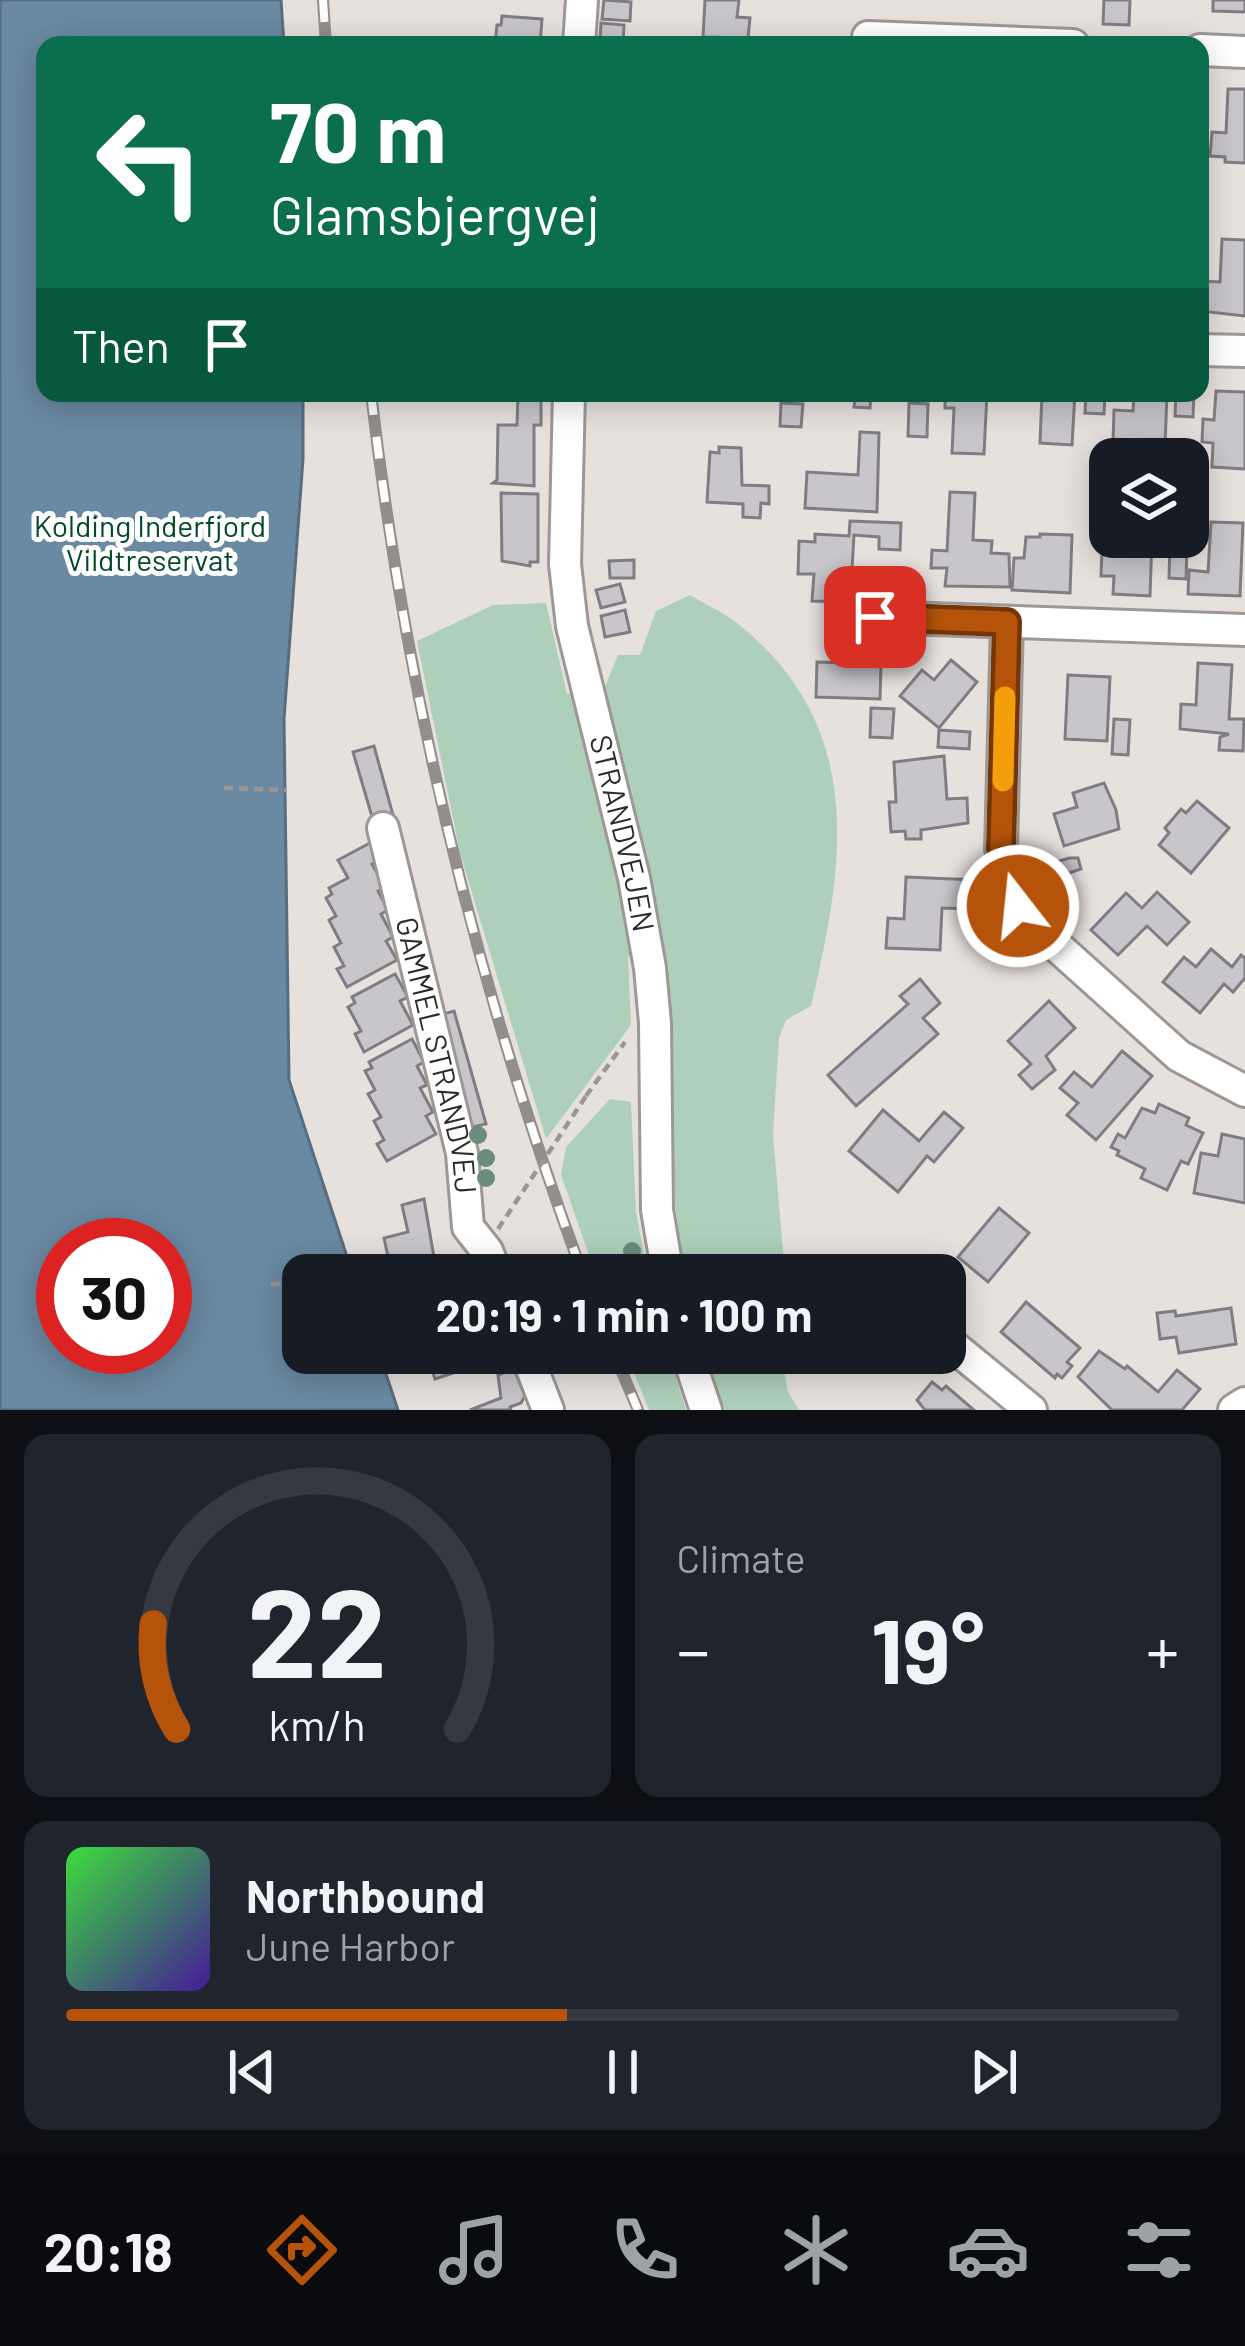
<!DOCTYPE html>
<html lang="en">
<head>
<meta charset="utf-8">
<style>
	:root { --surface:#171b24; --page:#20242c; --text:#f1f3f6; --muted:#9ea1a6; --line:#363941; --accent:#b45309 }
	body { margin:0; font-family:Barlow,sans-serif; background:var(--page); color:var(--text); height:100vh; display:flex; flex-direction:column; font-size:45px; white-space:nowrap }
	* { box-sizing:border-box; margin:0 }
	p { font-size:39px; color:var(--muted) }
	.icon { flex:none; width:66px; height:66px; fill:none; stroke:currentColor; stroke-width:2; stroke-linecap:round; stroke-linejoin:round }
	.map { position:relative; height:1410px; overflow:hidden }
	.sheet { display:flex; flex-direction:column; gap:24px; padding:24px; background:#0d0f14; flex:1 }
	.sheet>* { flex:none }
	.hud { position:absolute; left:36px; top:36px; width:1173px; height:366px; border-radius:24px; box-shadow:0 6px 30px #0003; background:#0b6e4f; color:#fff; overflow:hidden }
	.tools { position:absolute; left:1089px; top:438px; display:grid; gap:24px }
	.tools a { display:grid; place-items:center; width:120px; height:120px; border-radius:24px; background:var(--surface); box-shadow:0 6px 30px #0003; font-size:60px }
	.speed { position:absolute; left:36px; top:1218px; display:flex; gap:24px; font-size:60px; font-weight:700; text-align:center }
	.speed>* { display:grid; place-content:center; width:156px; height:156px; border-radius:50%; background:var(--surface); box-shadow:0 6px 30px #0003; line-height:1 }
	.speed .limit { border:18px solid #d22; background:#fff; color:#111 }
	.pin { position:absolute; display:grid; place-items:center; width:102px; height:102px; color:#fff; margin:-51px; border-radius:24px; box-shadow:0 6px 18px #0006 }
	.me { position:absolute; width:132px; margin:-66px; rotate:344deg; stroke-linejoin:round; filter:drop-shadow(0 0 9px #0008) }
	.turn { display:flex; align-items:center; gap:42px; height:252px; padding:0 36px; font-size:54px }
	.turn .icon { width:156px; height:156px; stroke-width:2.5 }
	.turn b { display:block; font-size:84px; line-height:102px }
	.then { display:flex; align-items:center; height:114px; padding:0 36px; background:#0003; gap:24px; font-size:45px }
	.big { font-size:90px; font-weight:700; line-height:1.1 }
	.sheet .widget { flex:1; display:flex; flex-direction:column; justify-content:center; gap:18px; min-width:0; padding:0 42px; border-radius:24px; background:var(--page) }
	.sheet .dial { align-items:center; gap:0 }
	.dial svg { height:312px; overflow:visible; fill:none; stroke:var(--line); stroke-width:7; stroke-linecap:round; text-anchor:middle }
	.dial text { fill:var(--text); stroke:none }
	.song { display:flex; align-items:center; gap:36px }
	.cover { width:144px; height:144px; border-radius:18px; background:linear-gradient(135deg,hsl(120 70% 55%),hsl(260 70% 35%)) }
	.played { height:12px; border-radius:6px; background:linear-gradient(90deg,var(--accent) 45%,var(--line) 45%) }
	.keys { display:flex; justify-content:space-around; direction:ltr }
	.heat { display:flex; justify-content:space-between; align-items:center; font-size:66px; direction:ltr }
	.sheet .tiles { flex:1; display:grid; gap:24px; grid-template-columns:1fr 1fr }
	.widget:last-child { grid-column:span 2 }
	.trip { position:absolute; left:282px; top:1254px; width:684px; height:120px; border-radius:24px; background:var(--surface); box-shadow:0 6px 30px #0003; font-weight:700; line-height:120px; text-align:center }
	.tabs { display:flex; height:192px; justify-content:space-around; align-items:center; background:#090b0e; color:var(--muted) }
	.tabs .icon { width:84px; height:84px }
	.tabs .selected { color:var(--accent) }
	.tabs b { font-size:54px; color:var(--text) }
	.map>svg:first-child { display:block }
	.green { fill:#aed0ba }
	.water { fill:#6a89a2; stroke:#586d7e; stroke-width:3; fill-rule:evenodd }
	.building { fill:#c8c6cb; stroke:#807d82; stroke-width:3 }
	.lines { fill:none; stroke-linecap:round; stroke-linejoin:round }
	.minor-casing { stroke:#9d9895; stroke-width:36 }
	.path { stroke:#9b9694; stroke-width:4.5; stroke-dasharray:9 6; stroke-linecap:butt }
	.minor { stroke:#fff; stroke-width:30 }
	.rail-casing { stroke:#928e8c; stroke-width:12 }
	.rail { stroke:#fff; stroke-width:8; stroke-dasharray:22; stroke-linecap:butt }
	.path-bridge { stroke:#9b9694; stroke-width:4.5; stroke-dasharray:9 6; stroke-linecap:butt }
	.tree { fill:#6a8d7c }
	.route-casing { stroke:#753606; stroke-width:30 }
	.route { stroke:#b45309; stroke-width:21 }
	.slow { stroke:#f59e0b; stroke-width:21 }
	.labels { text-anchor:middle; stroke-width:10; stroke-linejoin:round; paint-order:stroke }
	.park-label { font-size:30px; fill:#03492b; stroke:#fff }
	.street-label { font-size:30px; fill:#2e2c2b; stroke:#fff }
</style>
</head>
<body>
<div class="map">
<svg width="1245" height="1410" viewBox="0 0 1245 1410">
	<rect width="100%" height="100%" fill="#e7e1de"/>
	<!-- green -->
	<g class="green">
		<path d="M690,595C705,604 723,612 737,623C867,726 845,863 811,1006L786,1020L779,1038L773,1134L785,1275H683L668,1143L672,1033L665,951L628,956L631,1025L546,1139L460,853L417,641L493,605L546,603L567,694L605,687L618,655H640L656,611Z"/>
		<polygon points="610,1099 631,1102 636,1212 648,1275 596,1275 561,1175 566,1147"/>
		<polygon points="626,1353 668,1353 686,1410 649,1410"/>
		<polygon points="704,1353 781,1353 788,1392 799,1410 725,1410"/>
	</g>
	<!-- water -->
	<path class="water" d="M0,0H281L284,45H45V393H303V459L284,719L289,1080L353,1275H303V1353H379L398,1410H0ZM63,1245H165V1347H63Z"/>
	<!-- building -->
	<g class="building">
		<polygon points="604,0 631,2 630,21 602,19"/>
		<polygon points="705,0 739,0 737,17 750,18 748,38 703,37"/>
		<polygon points="1104,0 1130,0 1129,25 1103,24"/>
		<polygon points="1213,0 1245,0 1245,12 1213,11"/>
		<polygon points="502,16 542,19 540,45 495,45 497,25 501,25"/>
		<polygon points="601,23 624,25 623,42 600,41"/>
		<polygon points="1228,89 1245,89 1245,163 1225,162 1225,157 1210,156 1212,132 1226,133"/>
		<polygon points="1222,239 1245,240 1245,316 1200,311 1200,281 1220,282"/>
		<polygon points="1216,391 1245,392 1245,469 1212,467 1213,443 1202,442 1203,419 1214,420"/>
		<polygon points="518,393 541,393 541,425 534,425 534,486 493,483 497,480 498,425 517,425"/>
		<polygon points="871,393 870,408 854,407 855,399 813,394"/>
		<polygon points="945,393 987,393 984,454 952,453 954,408 945,408"/>
		<polygon points="1042,393 1075,393 1072,445 1040,443"/>
		<polygon points="1086,393 1105,393 1104,414 1085,413"/>
		<polygon points="1134,393 1167,393 1165,446 1113,443 1114,410 1133,411"/>
		<polygon points="1176,393 1194,393 1193,417 1175,416"/>
		<polygon points="781,403 803,404 801,427 780,426"/>
		<polygon points="909,403 928,404 927,437 908,436"/>
		<polygon points="860,432 879,433 877,512 805,508 807,472 858,475"/>
		<polygon points="719,447 741,448 742,485 769,486 769,504 761,503 760,518 743,517 743,504 707,502 710,452 719,453"/>
		<polygon points="950,492 975,493 973,540 992,541 991,553 1009,554 1010,587 945,586 947,568 931,568 932,550 947,551"/>
		<polygon points="501,493 538,494 538,562 530,562 530,566 502,561"/>
		<polygon points="850,521 901,523 900,550 879,549 879,537 854,535 850,602 812,601 814,574 798,574 799,541 815,542 815,534 849,536"/>
		<polygon points="1211,522 1243,523 1240,596 1188,594 1189,570 1208,572"/>
		<polygon points="1040,534 1072,535 1070,593 1012,590 1014,558 1024,558 1026,537 1040,537"/>
		<polygon points="1116,537 1152,537 1150,596 1113,594 1114,576 1101,576 1102,550 1116,551"/>
		<polygon points="1170,545 1187,545 1186,579 1169,578"/>
		<polygon points="634,560 634,578 610,578 609,561"/>
		<polygon points="620,584 625,602 601,608 596,590"/>
		<polygon points="625,610 630,632 605,637 601,616"/>
		<polygon points="951,660 977,682 939,728 900,696 922,670 934,680"/>
		<polygon points="817,662 881,664 880,699 816,697"/>
		<polygon points="1198,663 1232,665 1229,719 1244,719 1243,751 1219,750 1220,737 1229,734 1180,729 1181,704 1196,705"/>
		<polygon points="1068,675 1110,677 1107,741 1065,739"/>
		<polygon points="871,708 894,709 892,738 870,737"/>
		<polygon points="1114,719 1130,720 1128,755 1112,754"/>
		<polygon points="939,730 970,732 969,749 938,747"/>
		<polygon points="374,746 393,815 373,820 353,752"/>
		<polygon points="944,756 947,799 967,798 968,823 921,830 921,839 906,839 905,831 891,832 889,802 896,802 894,762"/>
		<polygon points="1104,783 1116,810 1119,829 1064,846 1054,814 1077,807 1073,793"/>
		<polygon points="1197,801 1229,828 1191,873 1159,845 1169,833 1165,828 1181,809 1186,813"/>
		<polygon points="370,843 379,860 372,864 385,887 378,891 388,910 381,914 393,937 386,941 397,960 347,987 337,969 344,966 334,947 341,943 329,920 336,916 326,898 332,894 329,888 348,878 338,860"/>
		<polygon points="1069,858 1078,858 1081,869 1048,880 1044,866"/>
		<polygon points="906,877 976,880 975,909 942,908 940,950 886,948 888,918 904,919"/>
		<polygon points="1157,892 1189,922 1167,945 1147,926 1118,955 1091,930 1126,893 1142,908"/>
		<polygon points="1211,949 1232,967 1241,955 1245,958 1245,978 1233,992 1224,984 1200,1013 1163,982 1184,957 1196,967"/>
		<polygon points="395,974 408,997 400,1001 413,1025 364,1052 355,1034 361,1031 348,1007 355,1003 352,997"/>
		<polygon points="920,979 940,1003 923,1018 938,1034 856,1106 828,1075 908,1004 900,996"/>
		<polygon points="1049,1001 1075,1028 1046,1056 1055,1070 1032,1089 1019,1075 1031,1064 1008,1041"/>
		<polygon points="454,1011 486,1124 464,1129 436,1016"/>
		<polygon points="412,1039 424,1062 417,1066 427,1085 420,1088 433,1112 426,1116 436,1134 387,1161 377,1144 384,1140 374,1121 381,1117 368,1094 375,1090 365,1071 372,1068 369,1062"/>
		<polygon points="1122,1051 1152,1076 1096,1140 1067,1115 1078,1103 1060,1088 1074,1072 1092,1087"/>
		<polygon points="1159,1104 1189,1118 1186,1125 1203,1133 1188,1164 1181,1161 1167,1190 1141,1178 1145,1169 1117,1155 1119,1151 1111,1147 1118,1134 1125,1138 1142,1108 1155,1113"/>
		<polygon points="883,1110 919,1141 944,1112 963,1128 934,1162 927,1156 898,1192 849,1151"/>
		<polygon points="1222,1134 1245,1139 1245,1203 1194,1193 1201,1153 1218,1156"/>
		<polygon points="424,1199 437,1275 392,1275 384,1238 408,1232 402,1205"/>
		<polygon points="999,1208 1029,1233 988,1282 958,1257"/>
		<polygon points="1026,1302 1080,1348 1067,1362 1072,1366 1062,1378 1057,1374 1055,1378 1001,1332"/>
		<polygon points="1231,1308 1236,1344 1179,1353 1176,1337 1160,1339 1157,1313 1175,1311 1176,1316"/>
		<polygon points="1099,1351 1125,1369 1127,1366 1158,1392 1177,1370 1200,1389 1182,1410 1112,1410 1078,1377"/>
		<polygon points="427,1353 467,1353 471,1367 435,1379"/>
		<polygon points="514,1369 525,1396 521,1403 510,1407 511,1410 470,1410 501,1398 498,1375"/>
		<polygon points="932,1382 942,1390 946,1386 974,1410 925,1410 917,1400"/>
	</g>
	<g class="lines">
		<!-- minor casing -->
		<g class="minor-casing">
			<g id="minor">
				<polyline points="868,37 1073,45"/>
				<polyline points="579,45 582,0"/>
				<polyline points="1200,50 1245,52"/>
				<polyline points="1200,350 1245,351"/>
				<path id="s1" d="M569,393L565,564L572,626L634,878L650,968L655,1023L657,1210L668,1275"/>
				<polyline points="875,617 1245,630"/>
				<polyline points="1007,622 1001,849 1018,906 1040,931 1179,1056 1245,1091"/>
				<path id="s2" d="M383,828L462,1153L468,1227L487,1251L497,1275"/>
				<polyline points="953,1346 1031,1410"/>
				<polyline points="526,1353 548,1410"/>
				<polyline points="687,1353 706,1410"/>
				<polyline points="1234,1410 1245,1403"/>
			</g>
		</g>
		<!-- path -->
		<g class="path">
			<polyline points="224,788 286,790"/>
			<polyline points="586,1096 625,1042"/>
			<polyline points="319,1275 351,1268"/>
			<polyline points="271,1285 303,1279"/>
		</g>
		<!-- minor -->
		<use href="#minor" class="minor"/>
		<!-- rail casing -->
		<g class="rail-casing">
			<g id="rail">
				<polyline points="323,0 326,45"/>
				<path d="M371,393C406,696 477,989 583,1275"/>
				<polyline points="614,1353 638,1410"/>
			</g>
		</g>
		<!-- rail -->
		<use href="#rail" class="rail"/>
		<!-- path-bridge -->
		<polyline class="path-bridge" points="498,1229 586,1096"/>
	</g>
	<!-- trees -->
	<g class="tree">
		<circle cx="478" cy="1135" r="9"/>
		<circle cx="486" cy="1158" r="9"/>
		<circle cx="486" cy="1178" r="9"/>
		<circle cx="632" cy="1251" r="9"/>
	</g>
	<g class="lines">
		<!-- route casing -->
		<g class="route-casing">
			<polyline id="route" points="875,617 1007,622 1001,848 1018,906"/>
		</g>
		<!-- route -->
		<use href="#route" class="route"/>
		<!-- slow -->
		<polyline class="slow" points="1003,781 1005,697"/>
	</g>
	<g class="labels">
		<!-- park labels -->
		<g class="park-label">
			<text x="150" y="537">Kolding Inderfjord<tspan x="150" dy="34">Vildtreservat</tspan></text>
		</g>
		<!-- street labels -->
		<g class="street-label">
			<text dy="10" stroke="none"><textPath href="#s1" startOffset="447">STRANDVEJEN</textPath></text>
			<text dy="10" stroke="none"><textPath href="#s2" startOffset="234">GAMMEL STRANDVEJ</textPath></text>
		</g>
	</g>
</svg>
<div class="tools">
<a><svg class="icon" aria-label="layers" viewBox="0 0 24 24"><path d="M12 4l9 5-9 5-9-5zM3 14l9 5 9-5"/></svg></a>
</div>
<div class="speed"><div class="limit">30</div></div>
<div class="pin" style="left:875px;top:617px;background:#d93025"><svg class="icon" aria-label="arrive" viewBox="0 0 24 24"><path d="M6 21V4h12l-3 4 3 4H6"/></svg></div>
<svg class="me" style="left:1018px;top:906px" viewBox="-20 -20 40 40"><circle r="17" fill="#b45309" stroke="#fff" stroke-width="3"/><path d="M0-11L8 9 0 5-8 9z" fill="#fff"/></svg>
<div class="trip">20:19 · 1 min · 100 m</div>
<div class="hud">
<div class="turn"><svg class="icon" aria-label="left" viewBox="0 0 24 24"><path d="M17 20v-9H6M10 6l-5 5 5 5"/></svg><div><b>70 m</b>Glamsbjergvej</div></div>
<div class="then">Then<svg class="icon" aria-label="arrive" viewBox="0 0 24 24"><path d="M6 21V4h12l-3 4 3 4H6"/></svg></div>
</div>
</div>
<section class="sheet">
<div class="tiles">
<div class="widget dial"><svg viewBox="0 0 100 80">
<path d="M14 69A42 42 0 1 1 86 69"/>
<path d="M14 69A42 42 0 0 1 8 42" stroke="#b45309"/>
<text x="50" y="56" font-size="32" font-weight="700">22</text>
<text x="50" y="72" font-size="11">km/h</text>
</svg></div>
<div class="widget"><p>Climate</p>
<div class="heat"><a>−</a><b class="big">19°</b><a>+</a></div>
</div>
<div class="widget">
<div class="song"><i class="cover"></i><div><b>Northbound</b><p>June Harbor</p></div></div>
<div class="played"></div>
<div class="keys"><svg class="icon" aria-label="previous" viewBox="0 0 24 24"><path d="M18 5L8 12l10 7zM5 5v14"/></svg><svg class="icon" aria-label="pause" viewBox="0 0 24 24"><path d="M8 5v14M16 5v14"/></svg><svg class="icon" aria-label="next" viewBox="0 0 24 24"><path d="M6 5l10 7-10 7zM19 5v14"/></svg></div>
</div>
</div>
</section>
<nav class="tabs">
<b>20:18</b>
<svg class="icon selected" aria-label="directions" viewBox="0 0 24 24"><path d="M12 3l9 9-9 9-9-9zM9 14v-3h6M13 9l2 2-2 2"/></svg>
<svg class="icon" aria-label="music" viewBox="0 0 24 24"><path d="M9 18V5l10-2v13"/><circle cx="6" cy="18" r="3"/><circle cx="16" cy="16" r="3"/></svg>
<svg class="icon" aria-label="phone" viewBox="0 0 24 24"><path d="M5 4h4l2 5-3 2q2 4 5 5l2-3 5 2v4C11 20 4 13 5 4z"/></svg>
<svg class="icon" aria-label="climate" viewBox="0 0 24 24"><path d="M12 3v18M4 7l16 10M4 17L20 7"/></svg>
<svg class="icon" aria-label="car" viewBox="0 0 24 24"><path d="M5 17H2v-5l4-1 3-4h7l3 4 3 1v5h-3M9 17h6M6 11h13"/><circle cx="7" cy="17" r="2"/><circle cx="17" cy="17" r="2"/></svg>
<svg class="icon" aria-label="filters" viewBox="0 0 24 24"><path d="M4 7h16M4 17h16"/><circle cx="9" cy="7" r="2"/><circle cx="15" cy="17" r="2"/></svg>
</nav>
</body>
</html>
